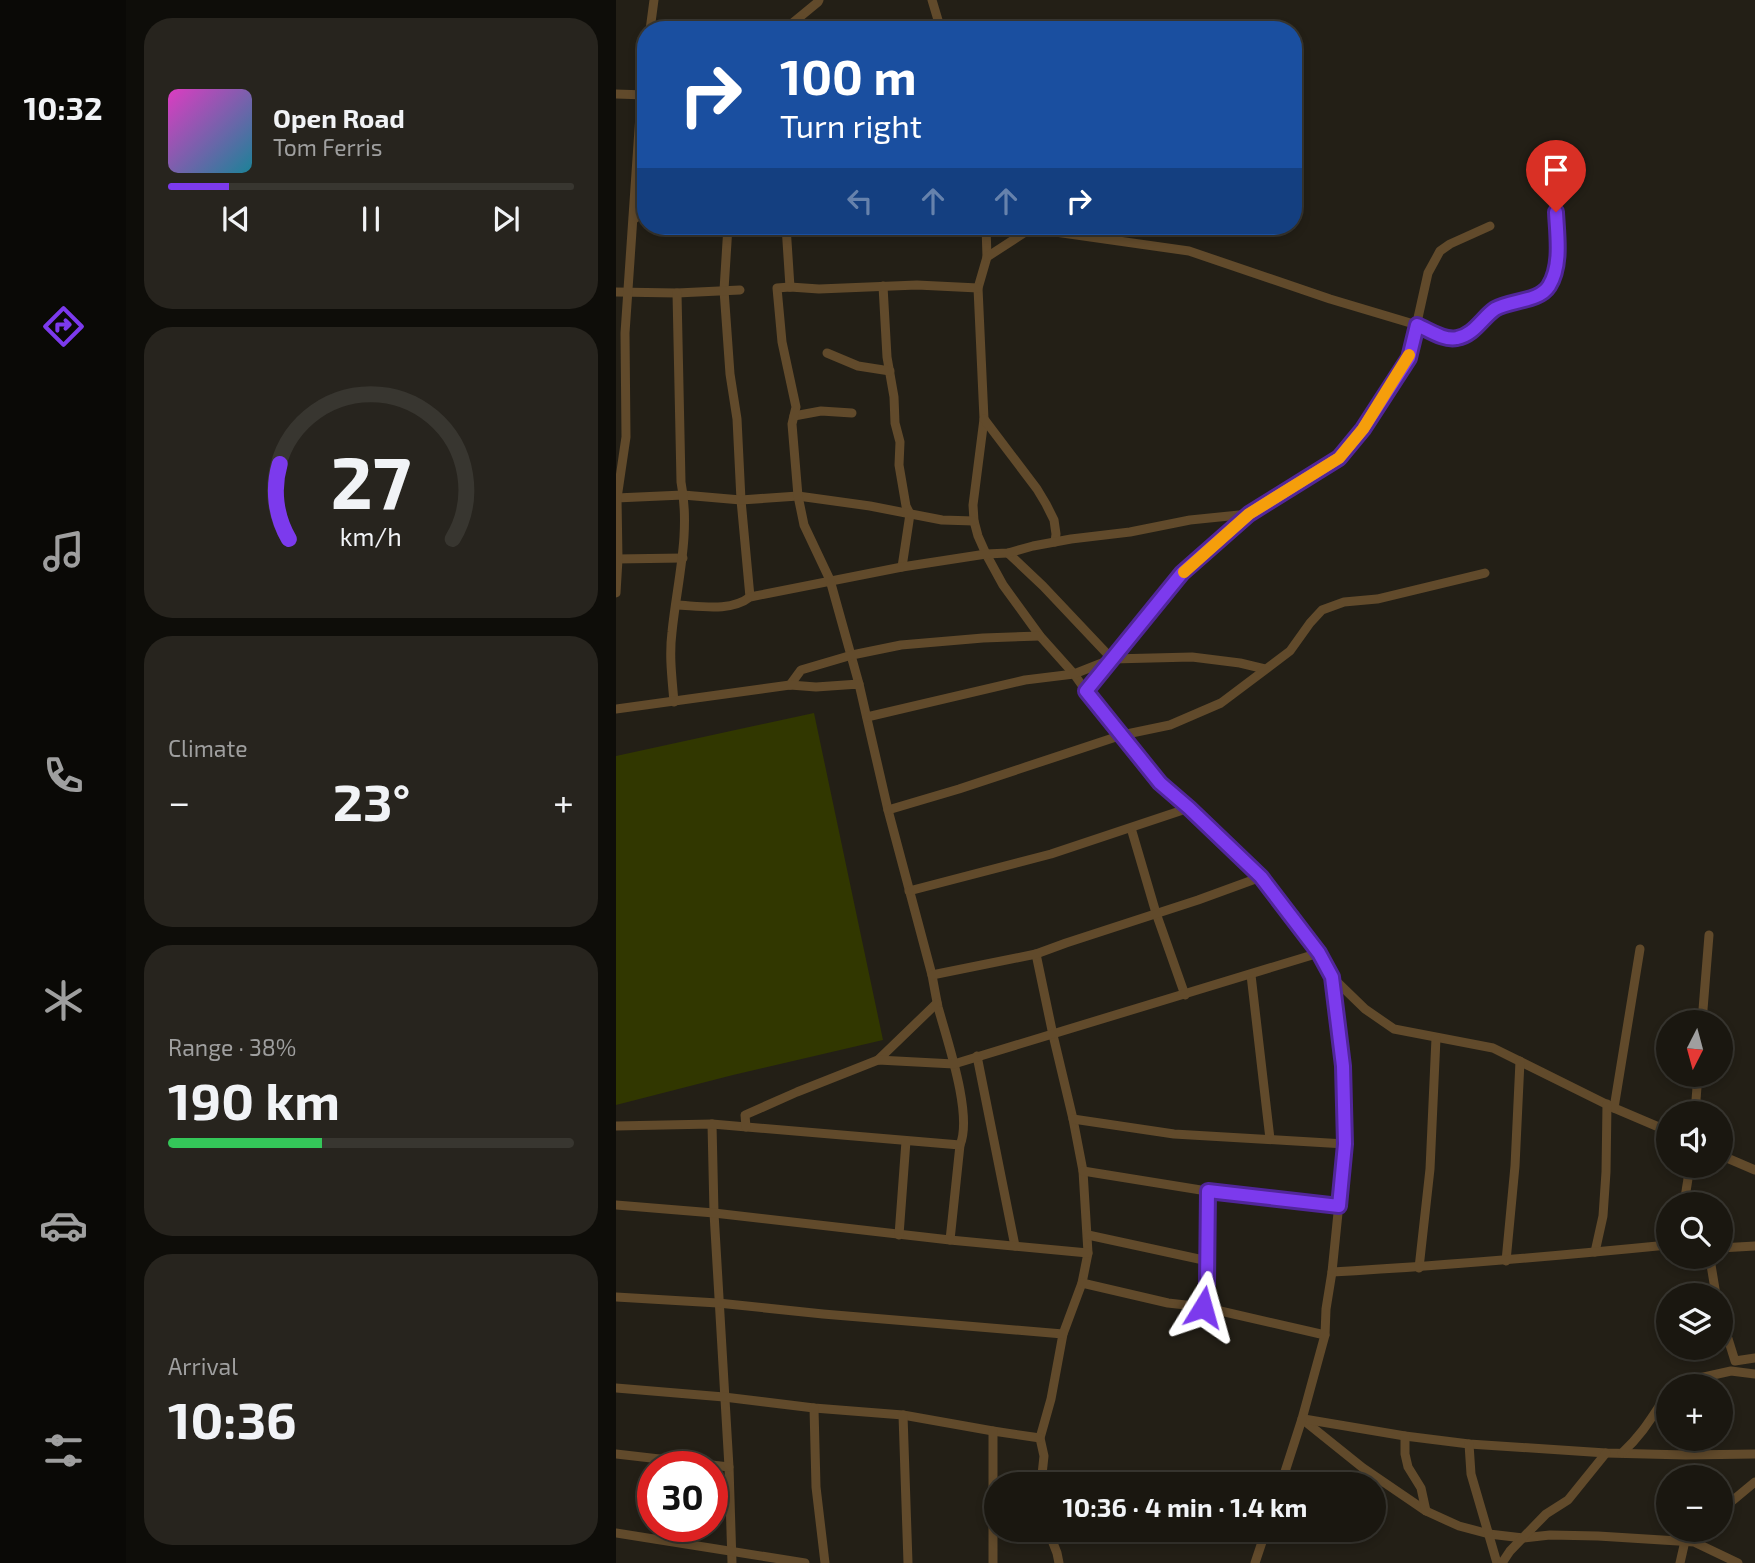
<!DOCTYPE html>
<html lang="en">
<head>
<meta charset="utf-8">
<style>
	:root { --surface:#1a1710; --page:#27241e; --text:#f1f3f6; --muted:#9f9f9f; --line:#383630; --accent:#7c3aed }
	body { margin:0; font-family:"Exo 2",sans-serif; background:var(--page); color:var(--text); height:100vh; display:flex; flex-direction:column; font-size:26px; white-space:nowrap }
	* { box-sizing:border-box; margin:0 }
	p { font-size:23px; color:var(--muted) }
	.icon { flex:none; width:38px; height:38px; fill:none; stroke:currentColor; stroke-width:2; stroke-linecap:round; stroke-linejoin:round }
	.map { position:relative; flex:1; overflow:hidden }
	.sheet { display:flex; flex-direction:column; gap:18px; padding:18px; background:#0e0d09; width:490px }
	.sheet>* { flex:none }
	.banner { position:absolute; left:21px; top:21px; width:665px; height:214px; border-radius:28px; box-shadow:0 4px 10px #0003,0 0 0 2px var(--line); background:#1a4fa0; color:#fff; overflow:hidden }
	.needle { width:46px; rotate:186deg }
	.buttons { position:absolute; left:1040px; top:1010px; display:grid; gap:14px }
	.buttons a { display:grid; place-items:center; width:77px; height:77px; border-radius:50%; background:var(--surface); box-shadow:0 4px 10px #0003,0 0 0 2px var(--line); font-size:35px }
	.speed { position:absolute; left:21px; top:1451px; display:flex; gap:14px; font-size:35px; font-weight:700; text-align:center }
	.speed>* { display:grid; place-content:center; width:91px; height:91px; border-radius:50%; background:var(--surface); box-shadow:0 4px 10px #0003,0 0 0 2px var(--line); line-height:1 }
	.speed .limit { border:10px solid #d22; background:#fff; color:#111 }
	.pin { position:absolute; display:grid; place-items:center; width:60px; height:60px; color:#fff; margin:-72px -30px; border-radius:50% 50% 50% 0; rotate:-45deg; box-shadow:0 0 7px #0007 }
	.pin .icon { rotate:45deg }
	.me { position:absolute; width:77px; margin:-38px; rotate:8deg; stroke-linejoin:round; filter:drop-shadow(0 0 5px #0008) }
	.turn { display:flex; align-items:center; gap:24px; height:147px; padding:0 28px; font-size:32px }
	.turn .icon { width:91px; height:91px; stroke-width:2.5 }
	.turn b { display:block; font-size:49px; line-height:60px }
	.lanes { display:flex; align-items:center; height:66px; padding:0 28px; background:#0003; justify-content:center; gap:35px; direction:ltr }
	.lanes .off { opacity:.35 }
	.big { font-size:52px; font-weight:700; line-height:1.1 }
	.sheet .widget { flex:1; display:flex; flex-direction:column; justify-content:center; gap:10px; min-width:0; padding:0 24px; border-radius:28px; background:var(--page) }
	.sheet .dial { align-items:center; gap:0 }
	.dial svg { height:182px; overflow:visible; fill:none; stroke:var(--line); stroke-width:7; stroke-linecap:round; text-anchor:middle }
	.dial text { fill:var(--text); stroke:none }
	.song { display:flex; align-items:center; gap:21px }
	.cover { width:84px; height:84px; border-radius:10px; background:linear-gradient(135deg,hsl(310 70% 55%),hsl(190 70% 35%)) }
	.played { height:7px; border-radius:4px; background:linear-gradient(90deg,var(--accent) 15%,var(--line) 15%) }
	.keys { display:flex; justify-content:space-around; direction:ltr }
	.heat { display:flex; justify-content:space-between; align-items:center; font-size:38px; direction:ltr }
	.charge { height:10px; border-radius:5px; background:linear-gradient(90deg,#34c759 38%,var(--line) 0) }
	.trip { position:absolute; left:368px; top:1472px; width:402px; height:70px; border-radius:35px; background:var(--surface); box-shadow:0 4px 10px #0003,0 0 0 2px var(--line); font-weight:700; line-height:70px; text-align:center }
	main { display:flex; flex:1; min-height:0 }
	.menu { display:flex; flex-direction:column; width:126px; justify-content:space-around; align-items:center; background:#0a0906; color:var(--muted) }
	.menu .icon { width:49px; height:49px }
	.menu .on { color:var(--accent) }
	.menu b { font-size:32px; color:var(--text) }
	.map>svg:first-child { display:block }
	.green { fill:#313700 }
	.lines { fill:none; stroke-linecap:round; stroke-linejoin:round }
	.minor { stroke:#614a2b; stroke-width:9 }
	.route-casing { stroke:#51269a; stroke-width:18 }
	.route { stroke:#7c3aed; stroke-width:12 }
	.slow { stroke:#f59e0b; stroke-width:12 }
</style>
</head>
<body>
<main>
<nav class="menu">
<b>10:32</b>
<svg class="icon on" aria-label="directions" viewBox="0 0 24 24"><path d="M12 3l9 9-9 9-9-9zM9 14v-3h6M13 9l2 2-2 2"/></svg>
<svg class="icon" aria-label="music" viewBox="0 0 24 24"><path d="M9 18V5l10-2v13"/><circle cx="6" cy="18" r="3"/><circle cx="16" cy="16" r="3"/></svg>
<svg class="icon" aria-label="phone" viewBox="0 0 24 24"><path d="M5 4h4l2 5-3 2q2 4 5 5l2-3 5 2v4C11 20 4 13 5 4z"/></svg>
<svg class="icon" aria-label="climate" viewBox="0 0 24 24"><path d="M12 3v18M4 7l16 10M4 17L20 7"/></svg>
<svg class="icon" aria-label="car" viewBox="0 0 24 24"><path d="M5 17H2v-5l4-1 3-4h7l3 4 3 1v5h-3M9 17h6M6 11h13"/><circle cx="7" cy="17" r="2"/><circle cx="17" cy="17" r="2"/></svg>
<svg class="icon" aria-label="filters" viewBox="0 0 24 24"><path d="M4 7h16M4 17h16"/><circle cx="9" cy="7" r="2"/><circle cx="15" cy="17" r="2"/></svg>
</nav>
<section class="sheet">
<div class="widget">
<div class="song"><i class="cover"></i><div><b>Open Road</b><p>Tom Ferris</p></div></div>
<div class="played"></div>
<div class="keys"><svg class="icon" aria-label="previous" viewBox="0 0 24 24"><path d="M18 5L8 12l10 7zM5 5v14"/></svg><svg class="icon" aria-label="pause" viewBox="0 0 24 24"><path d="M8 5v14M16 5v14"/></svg><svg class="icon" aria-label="next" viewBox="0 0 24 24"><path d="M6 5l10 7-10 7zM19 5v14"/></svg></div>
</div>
<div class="widget dial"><svg viewBox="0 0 100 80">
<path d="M14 69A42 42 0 1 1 86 69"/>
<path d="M14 69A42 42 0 0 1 10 36" stroke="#7c3aed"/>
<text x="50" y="56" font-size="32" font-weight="700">27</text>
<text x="50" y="72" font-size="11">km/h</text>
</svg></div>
<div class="widget"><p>Climate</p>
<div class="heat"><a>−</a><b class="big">23°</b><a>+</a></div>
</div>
<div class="widget"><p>Range · 38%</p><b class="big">190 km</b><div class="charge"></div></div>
<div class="widget"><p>Arrival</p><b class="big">10:36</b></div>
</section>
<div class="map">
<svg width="1139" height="1563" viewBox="0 0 1139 1563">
	<rect width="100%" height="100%" fill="#231f16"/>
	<!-- green -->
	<polygon class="green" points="198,713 267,1040 117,1075 0,1105 0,756"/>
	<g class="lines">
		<!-- minor -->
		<g class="minor">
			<polyline points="316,0 325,30"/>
			<polyline points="34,30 38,0"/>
			<polyline points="168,30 202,2 203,0"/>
			<polyline points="0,94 30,95"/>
			<polyline points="18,219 30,211"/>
			<polyline points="112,226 108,290 114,374 121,419 125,500 134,597"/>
			<polyline points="170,226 174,287"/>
			<polyline points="370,226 371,257 362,288 368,419 357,505 358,521 362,536 370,554 387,585 424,636 458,674 470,691 544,783 573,808 645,877 703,953 716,977 749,1009 778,1029 877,1048 998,1108 1052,1131"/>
			<polyline points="396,226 573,251 714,299 801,325 831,339 841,338 852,334 881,308 924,294 931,290 935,282 940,268 941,253 940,212"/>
			<polyline points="371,257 414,229"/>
			<polyline points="267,286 271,357 278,397 279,423 284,442 283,465 290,506 294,514 286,567"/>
			<polyline points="0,292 61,293 124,290"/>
			<polyline points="211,353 242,366 274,371"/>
			<polyline points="178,416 205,411 236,413"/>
			<polyline points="368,419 421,489 430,504 438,520 440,534 439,542"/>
			<polyline points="0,498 67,495 125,500 182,496 254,506 326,520 358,521"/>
			<polyline points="392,553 427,586 496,659"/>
			<polyline points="0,559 67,558"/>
			<polyline points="0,593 2,559 1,498 10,437 9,333 27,71 30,53"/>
			<path d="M60,605C84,606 115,612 134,597L286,567L370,554L392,553L417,546L455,539L514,532L574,520L633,514"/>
			<polyline points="243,684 214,580 188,525 182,496 176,424 180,407 166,342 161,288 174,287 203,289 301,285 362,288"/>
			<polyline points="174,685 185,670 236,655 285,645 367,638 424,636"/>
			<polyline points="470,691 566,573 633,514 723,458 747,429 793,358 812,273 824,251 834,244 874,226"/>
			<path d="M58,702C56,678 53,656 56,632C61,582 75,533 65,482L61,293"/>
			<path d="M0,709L174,685L200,687L243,684L272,810L316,975C318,986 320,997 322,1007C331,1040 357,1115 344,1145L334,1240"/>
			<polyline points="251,717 409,680 458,674 496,659 576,657 624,663 649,669"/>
			<polyline points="272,810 343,789 506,735 554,725 605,703 674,651 694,623 706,610 728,602 761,599 869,573"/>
			<polyline points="515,828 540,913 569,995"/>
			<polyline points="293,891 435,854 573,808"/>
			<polyline points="420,954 437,1035 457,1119 467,1171 472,1253 466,1283 447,1334 435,1399 424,1438 428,1456 425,1484"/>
			<polyline points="316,975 420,954 450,943 582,900 645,877"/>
			<polyline points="635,975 654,1139"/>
			<polyline points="1086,1022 1093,935"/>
			<polyline points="361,1056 399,1246"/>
			<polyline points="262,1060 321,1003"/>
			<polyline points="998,1108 1024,949"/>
			<polyline points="1079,1113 1082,1074"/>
			<polyline points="457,1119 558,1134 729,1144"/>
			<polyline points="96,1124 98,1213 113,1467 116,1563"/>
			<polyline points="0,1126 96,1124 344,1145"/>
			<polyline points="130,1127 129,1115 181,1092 262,1060 338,1064 703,953"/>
			<polyline points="1104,1155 1139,1170"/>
			<polyline points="467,1171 591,1191 723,1206"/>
			<polyline points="1068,1204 1074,1166"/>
			<polyline points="0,1205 98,1213 334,1240 472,1253"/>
			<polyline points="283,1235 290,1141"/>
			<polyline points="472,1235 592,1261"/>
			<polyline points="1104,1248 1139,1246"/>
			<polyline points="979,1252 987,1216 990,1172 991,1104"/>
			<polyline points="1090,1256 1095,1265 1100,1295"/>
			<polyline points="890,1261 899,1166 904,1061"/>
			<polyline points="803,1268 814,1169 820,1038"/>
			<path d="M716,1272C828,1266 940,1256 1052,1245"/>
			<polyline points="466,1283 552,1303 587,1307 709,1335"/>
			<polyline points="0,1297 102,1303 207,1314 447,1334"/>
			<polyline points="587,1307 591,1284 591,1191"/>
			<polyline points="1104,1313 1119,1361 1139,1358"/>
			<polyline points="1061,1386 1070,1381 1115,1371 1139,1374"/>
			<polyline points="0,1388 108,1397 198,1408 287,1415 377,1431 424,1438"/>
			<polyline points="198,1408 200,1487 209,1563"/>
			<polyline points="287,1415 292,1563"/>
			<polyline points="686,1419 747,1468 810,1511 843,1526 873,1534 907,1538 934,1535 982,1536 1078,1542 1122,1563"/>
			<polyline points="688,1419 789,1436 853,1444 990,1453 1070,1455 1139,1454"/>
			<polyline points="377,1431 377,1563"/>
			<polyline points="789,1436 789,1454 792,1467 805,1488 810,1511"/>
			<polyline points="853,1444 855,1474 881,1563"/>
			<path d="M1006,1453C1027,1434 1037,1415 1052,1393"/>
			<polyline points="0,1454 113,1467"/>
			<polyline points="665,1484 686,1419 709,1335 710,1309 716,1272 729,1144 727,1066 716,977"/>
			<polyline points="1104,1511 1139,1482"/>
			<polyline points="432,1530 441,1553 443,1563"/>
			<polyline points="0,1533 189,1563"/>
			<polyline points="639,1563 650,1530"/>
			<polyline points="886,1563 894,1551 930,1514 952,1500 990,1453"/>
			<polyline points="1064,1563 1069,1541 1082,1530"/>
		</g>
	</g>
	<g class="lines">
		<!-- route casing -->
		<g class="route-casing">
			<path id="route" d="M587,1307L591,1284L592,1191L723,1206L729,1144L727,1066L716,977L703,953L645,877L573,808L544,783L470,691L566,573L633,514L723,458L747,429L793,358L801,325C813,330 828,341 841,338C858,335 866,318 879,309C894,300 923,302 933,286C946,265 941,235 940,212"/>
		</g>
		<!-- route -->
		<use href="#route" class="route"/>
		<!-- slow -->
		<polyline class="slow" points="568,572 633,514 723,458 747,429 793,355"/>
	</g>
</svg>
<div class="buttons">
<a><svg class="needle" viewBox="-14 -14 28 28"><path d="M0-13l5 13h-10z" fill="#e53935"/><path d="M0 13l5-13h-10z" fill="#9f9f9f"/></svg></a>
<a><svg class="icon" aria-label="sound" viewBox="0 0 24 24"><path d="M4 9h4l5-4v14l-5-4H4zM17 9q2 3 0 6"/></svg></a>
<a><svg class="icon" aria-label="search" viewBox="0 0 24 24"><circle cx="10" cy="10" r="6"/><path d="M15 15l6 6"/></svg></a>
<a><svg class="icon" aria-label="layers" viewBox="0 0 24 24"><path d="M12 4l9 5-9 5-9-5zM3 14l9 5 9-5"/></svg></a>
<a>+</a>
<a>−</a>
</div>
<div class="speed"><div class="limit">30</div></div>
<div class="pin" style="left:940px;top:212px;background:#d93025"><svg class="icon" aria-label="arrive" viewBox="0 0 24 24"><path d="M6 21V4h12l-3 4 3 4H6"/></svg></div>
<svg class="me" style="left:587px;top:1307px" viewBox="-20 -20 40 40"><path d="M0-17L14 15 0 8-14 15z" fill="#7c3aed" stroke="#fff" stroke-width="4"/></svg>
<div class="trip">10:36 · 4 min · 1.4 km</div>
<div class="banner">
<div class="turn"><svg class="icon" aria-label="right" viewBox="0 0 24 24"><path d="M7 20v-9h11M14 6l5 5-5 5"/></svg><div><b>100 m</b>Turn right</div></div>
<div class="lanes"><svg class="icon off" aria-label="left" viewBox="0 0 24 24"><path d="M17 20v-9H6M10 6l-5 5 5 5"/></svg><svg class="icon off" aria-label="ahead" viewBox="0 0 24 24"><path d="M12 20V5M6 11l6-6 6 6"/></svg><svg class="icon off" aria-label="ahead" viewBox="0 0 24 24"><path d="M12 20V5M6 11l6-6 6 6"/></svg><svg class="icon" aria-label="right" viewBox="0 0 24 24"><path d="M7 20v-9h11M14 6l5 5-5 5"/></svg></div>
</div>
</div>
</main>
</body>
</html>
